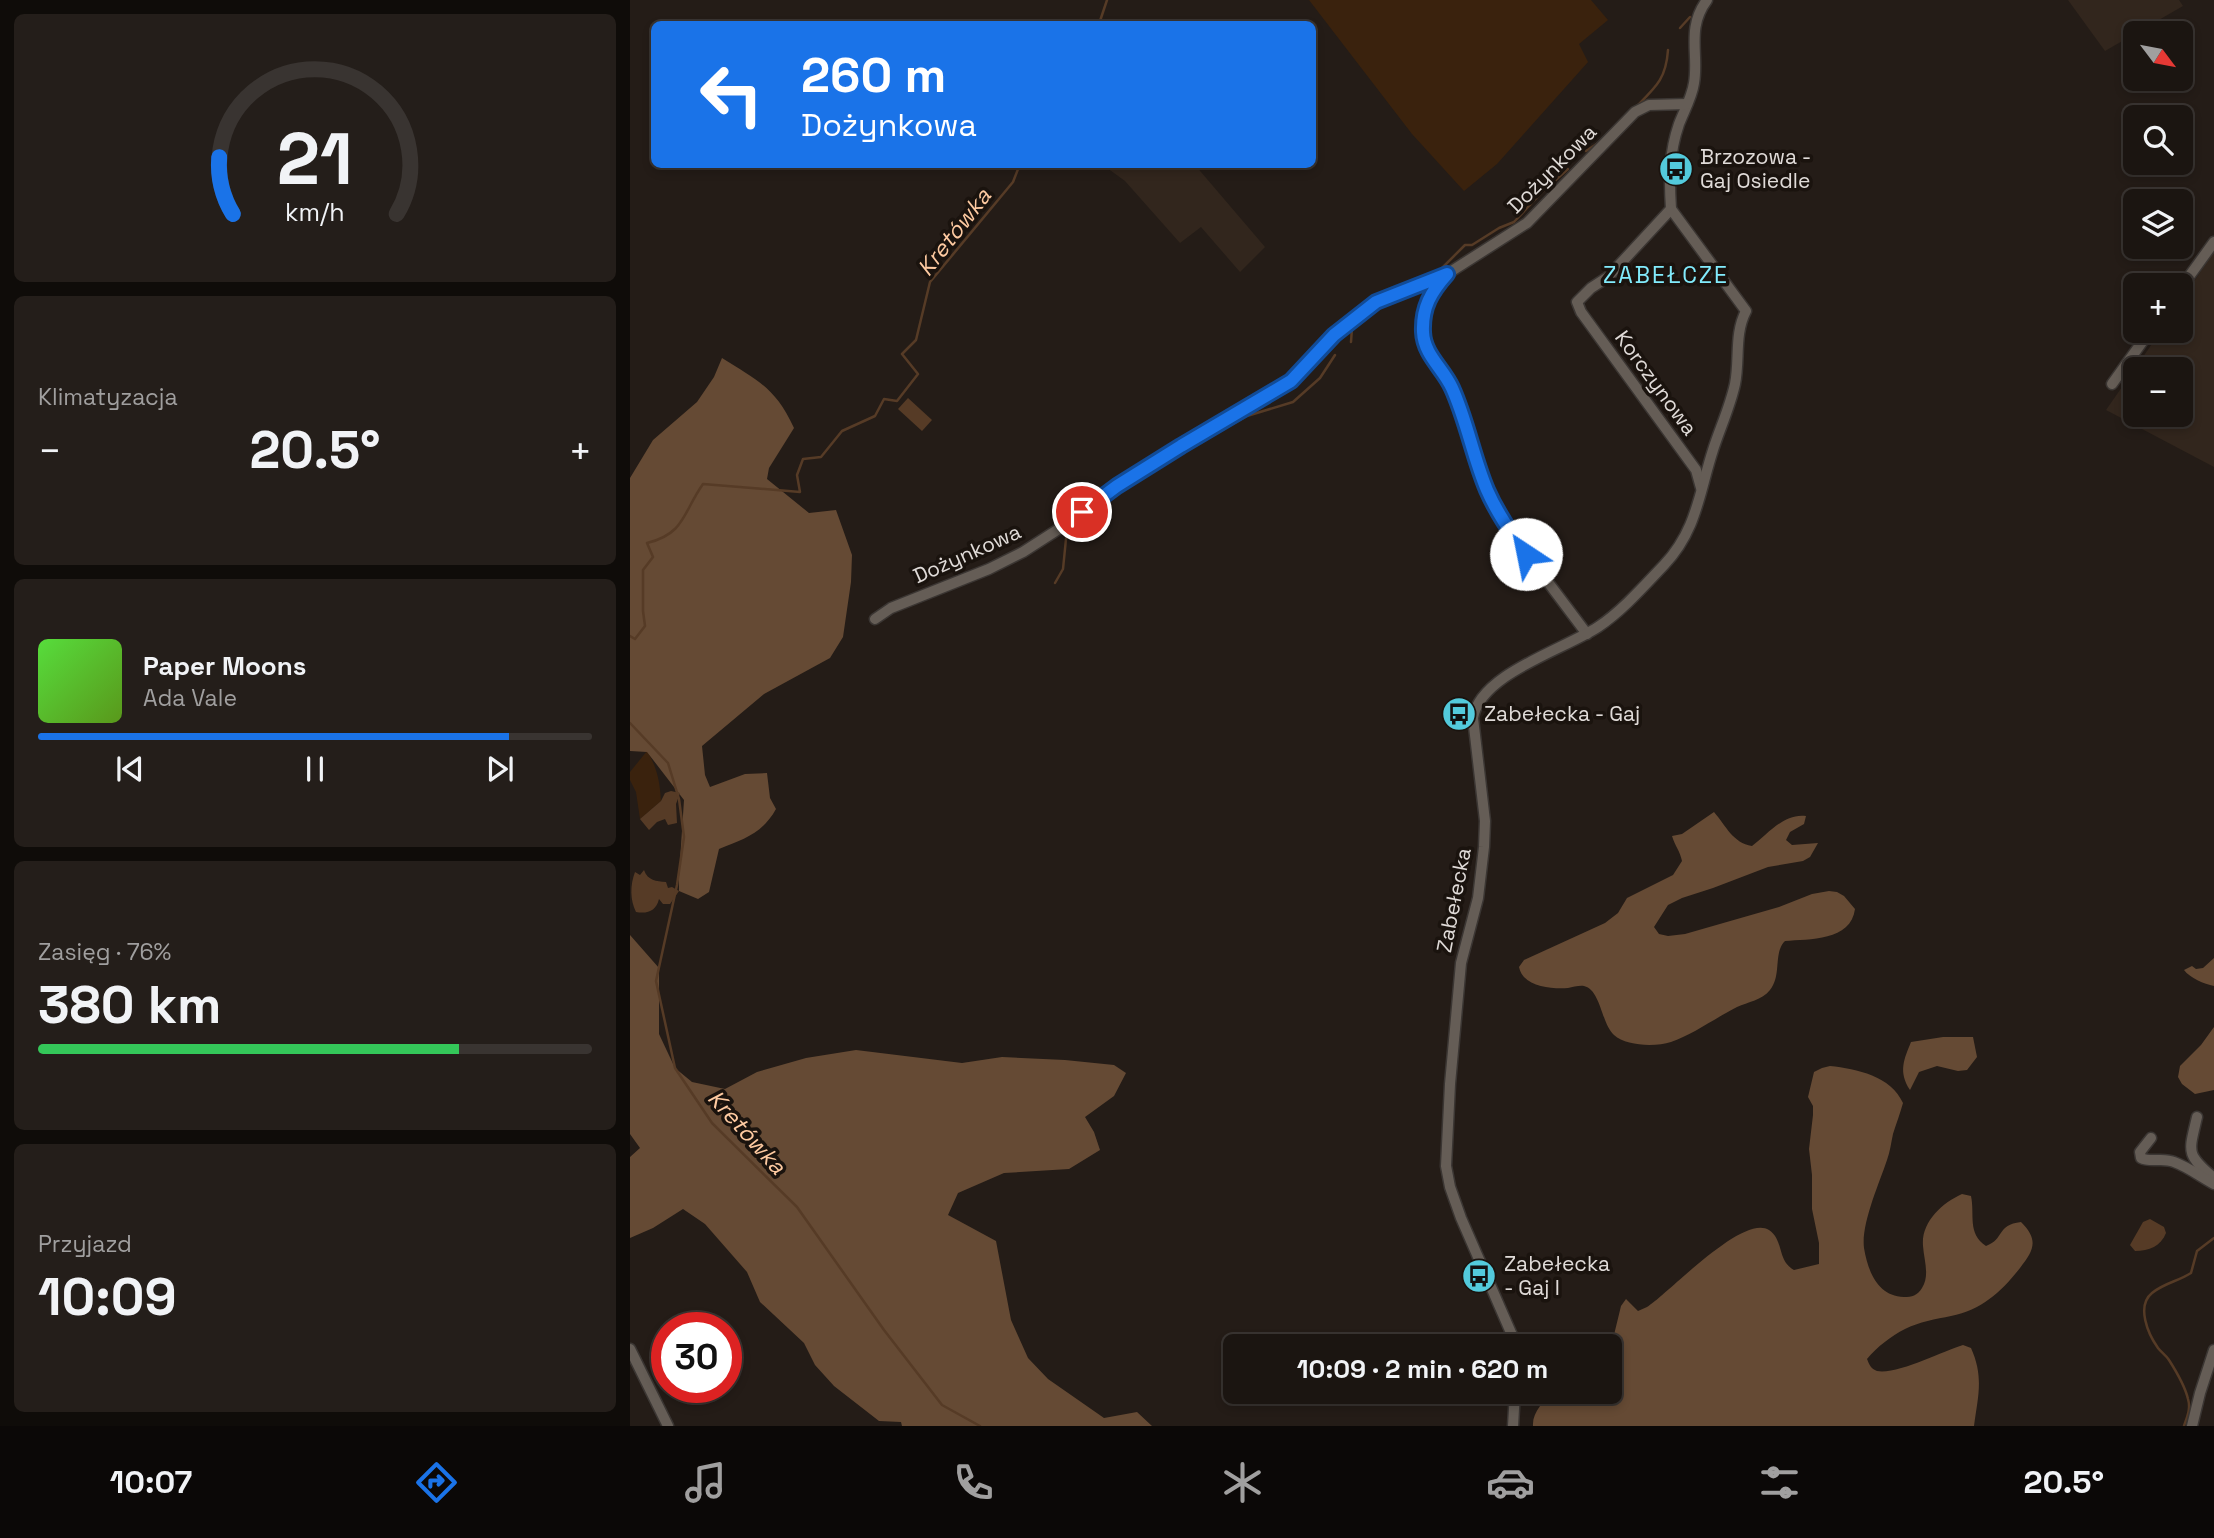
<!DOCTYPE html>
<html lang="pl">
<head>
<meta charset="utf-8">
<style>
	:root { --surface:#1b1511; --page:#241e1a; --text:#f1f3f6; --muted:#a09f9f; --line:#393431; --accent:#1a73e8 }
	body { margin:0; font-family:"Space Grotesk",sans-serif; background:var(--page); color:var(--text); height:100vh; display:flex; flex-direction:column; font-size:26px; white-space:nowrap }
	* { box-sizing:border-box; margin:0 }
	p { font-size:23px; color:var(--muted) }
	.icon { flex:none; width:38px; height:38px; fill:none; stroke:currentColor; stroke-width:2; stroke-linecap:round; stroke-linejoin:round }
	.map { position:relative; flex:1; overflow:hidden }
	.panel { display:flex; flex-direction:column; gap:14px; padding:14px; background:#0f0c09; width:630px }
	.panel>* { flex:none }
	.top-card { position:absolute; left:21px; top:21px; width:665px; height:147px; border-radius:10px; box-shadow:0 4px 10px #0003,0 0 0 2px var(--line); background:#1a73e8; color:#fff; overflow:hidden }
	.needle { width:46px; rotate:122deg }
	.tools { position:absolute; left:1493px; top:21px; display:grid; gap:14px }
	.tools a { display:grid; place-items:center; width:70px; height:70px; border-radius:10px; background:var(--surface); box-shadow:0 4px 10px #0003,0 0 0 2px var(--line); font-size:35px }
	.speed { position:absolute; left:21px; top:1312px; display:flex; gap:14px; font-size:35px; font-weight:700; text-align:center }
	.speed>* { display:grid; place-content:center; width:91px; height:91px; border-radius:50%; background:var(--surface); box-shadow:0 4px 10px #0003,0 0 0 2px var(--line); line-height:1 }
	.speed .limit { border:10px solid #d22; background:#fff; color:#111 }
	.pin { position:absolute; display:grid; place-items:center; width:60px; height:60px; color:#fff; margin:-30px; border:4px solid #fff; border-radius:50%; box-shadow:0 2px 7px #0007 }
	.me { position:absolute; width:77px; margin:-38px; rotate:326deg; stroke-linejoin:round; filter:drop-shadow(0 0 5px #0008) }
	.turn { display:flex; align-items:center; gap:24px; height:147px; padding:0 35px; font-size:32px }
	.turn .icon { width:91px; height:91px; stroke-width:2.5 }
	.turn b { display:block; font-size:49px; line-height:60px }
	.big { font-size:52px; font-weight:600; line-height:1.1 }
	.panel .tile { flex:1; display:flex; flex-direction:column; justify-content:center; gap:10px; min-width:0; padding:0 24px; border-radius:10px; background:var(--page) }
	.panel .dial { align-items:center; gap:0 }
	.dial svg { height:182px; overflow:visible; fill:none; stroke:var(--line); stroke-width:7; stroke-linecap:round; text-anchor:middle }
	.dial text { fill:var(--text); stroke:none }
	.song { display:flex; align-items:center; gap:21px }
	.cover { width:84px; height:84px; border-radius:10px; background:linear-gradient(135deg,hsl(110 70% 55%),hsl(90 70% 35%)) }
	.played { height:7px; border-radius:4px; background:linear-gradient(90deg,var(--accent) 85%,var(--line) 85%) }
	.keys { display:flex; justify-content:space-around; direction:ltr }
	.heat { display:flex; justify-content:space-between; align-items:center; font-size:38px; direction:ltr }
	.charge { height:10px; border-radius:5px; background:linear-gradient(90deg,#34c759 76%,var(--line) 0) }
	.trip { position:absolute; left:593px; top:1334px; width:399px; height:70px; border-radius:10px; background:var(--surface); box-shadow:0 4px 10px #0003,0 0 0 2px var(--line); font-weight:600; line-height:70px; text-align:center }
	.menu { display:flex; height:112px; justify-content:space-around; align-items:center; background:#0b0807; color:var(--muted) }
	.menu .icon { width:49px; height:49px }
	.menu .on { color:var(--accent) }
	.menu b { font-size:32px; color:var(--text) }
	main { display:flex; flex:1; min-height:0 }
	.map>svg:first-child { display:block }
	.built { fill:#32261d; fill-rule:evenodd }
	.green { fill:#3a220d }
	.forest { fill:#654a34 }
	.water { fill:#563b26 }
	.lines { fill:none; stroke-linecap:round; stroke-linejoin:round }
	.stream { stroke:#563b26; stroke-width:2.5 }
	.street-casing { stroke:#3b3633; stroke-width:13 }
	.street { stroke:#655d56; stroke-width:10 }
	.route-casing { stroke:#114b97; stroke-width:18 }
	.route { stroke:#1a73e8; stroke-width:12 }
	.labels { text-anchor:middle; stroke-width:7; stroke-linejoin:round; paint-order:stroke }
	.poi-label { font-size:21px; fill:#e0dbd8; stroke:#1a130e; text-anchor:start }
	.street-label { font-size:21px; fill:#e0dbd8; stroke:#1a130e }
	.water-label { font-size:23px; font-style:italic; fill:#fecaa1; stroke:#1a130e }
	.neighbourhood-label { font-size:23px; letter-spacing:2px; fill:#82ebfc; stroke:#1a130e }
</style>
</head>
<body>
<main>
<section class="panel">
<div class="tile dial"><svg viewBox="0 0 100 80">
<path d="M14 69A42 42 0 1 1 86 69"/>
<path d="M14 69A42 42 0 0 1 8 44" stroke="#1a73e8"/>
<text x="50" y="56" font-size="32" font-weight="700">21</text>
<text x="50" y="72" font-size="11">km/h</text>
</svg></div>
<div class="tile"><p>Klimatyzacja</p>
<div class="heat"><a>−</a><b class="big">20.5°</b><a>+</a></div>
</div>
<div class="tile">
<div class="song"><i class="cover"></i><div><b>Paper Moons</b><p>Ada Vale</p></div></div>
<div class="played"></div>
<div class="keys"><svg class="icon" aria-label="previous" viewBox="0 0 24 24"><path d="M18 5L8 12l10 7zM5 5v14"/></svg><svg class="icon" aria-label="pause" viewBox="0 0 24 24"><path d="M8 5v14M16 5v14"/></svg><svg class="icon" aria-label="next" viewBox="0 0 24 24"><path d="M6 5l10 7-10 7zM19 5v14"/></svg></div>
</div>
<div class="tile"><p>Zasięg · 76%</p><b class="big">380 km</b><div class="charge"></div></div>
<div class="tile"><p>Przyjazd</p><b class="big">10:09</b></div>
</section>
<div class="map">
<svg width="1584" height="1426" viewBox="0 0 1584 1426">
	<rect width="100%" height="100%" fill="#241c17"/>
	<!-- built -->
	<g class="built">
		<polygon points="1438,0 1549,0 1553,6 1475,51"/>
		<polygon points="473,165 565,165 635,247 610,272 571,227 550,243 495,181"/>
		<path d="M1584,251V467L1476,410L1531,331H1550L1551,301ZM1550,369V415H1505V369Z"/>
	</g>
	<!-- green -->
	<g class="green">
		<polygon points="679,0 961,0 978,20 949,44 958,62 867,164 834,191 782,134"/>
		<path d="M17,751C27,767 30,782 31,801L10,819L6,792L0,780V772Z"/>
	</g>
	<!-- forest -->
	<g class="forest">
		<path d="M92,358C128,381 145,387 164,428L139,468L137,479L179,513L206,510L222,555L221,582L213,637L200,658L134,694L72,746L75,775L80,787L115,774L137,773L140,798L146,809C132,834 114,839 89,849L79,892L68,899L49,891V876L54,800L17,752L0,751V478L23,440L67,402L84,377Z"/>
		<path d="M1084,812C1096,826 1103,843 1122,846C1138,834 1154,813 1176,816L1174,824L1160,832L1156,840L1162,845L1188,843L1180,857L1173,861L1138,867L1083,888L1052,898L1038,905L1024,927L1029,934L1038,936L1055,934L1149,907L1182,894L1199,891L1207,892L1214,896L1225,909C1221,941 1179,939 1155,941C1143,953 1152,975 1140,990C1132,1000 1118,1002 1107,1007C1087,1017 1062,1035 1041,1042C1025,1047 996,1046 984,1035C971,1023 971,990 954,986C950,985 943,987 938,988C921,989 893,987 889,967L894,960L975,923L988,913L997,898L1043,875L1052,861C1050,851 1045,846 1042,836L1052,834Z"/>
		<polygon points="0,935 29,968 29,1034 45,1068 62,1082 95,1089 127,1072 176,1058 226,1050 332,1063 372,1057 435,1060 484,1065 496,1073 484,1096 455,1117 464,1132 470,1150 439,1169 374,1173 328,1193 318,1215 366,1241 381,1320 398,1358 418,1379 474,1418 507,1412 522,1426 272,1426 271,1422 249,1421 204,1386 185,1365 174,1343 130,1302 117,1272 75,1224 53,1209 23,1228 0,1238 0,1157 10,1148 0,1134"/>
		<path d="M1584,958V986C1574,984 1560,978 1554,970L1562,966L1566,969L1573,968Z"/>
		<polygon points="1584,1027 1584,1090 1565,1094 1552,1084 1548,1077 1550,1066 1571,1045"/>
		<path d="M1313,1037H1343L1347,1057L1337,1070L1328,1071L1307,1066L1289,1072L1280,1090C1268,1072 1274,1059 1281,1042Z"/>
		<path d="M1200,1066C1227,1069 1261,1076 1273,1103C1270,1114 1266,1124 1263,1134C1261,1143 1260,1152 1257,1160C1249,1184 1231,1224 1234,1248C1238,1271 1247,1296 1274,1297C1282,1297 1287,1296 1292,1288C1300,1276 1294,1260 1293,1246C1291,1222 1312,1203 1332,1194L1341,1196C1345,1215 1337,1233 1356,1246C1375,1239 1366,1225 1391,1222C1409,1240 1404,1250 1390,1268C1372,1291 1352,1310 1321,1316C1306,1319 1289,1322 1275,1329C1261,1336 1247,1347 1237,1359C1239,1364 1241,1369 1247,1371C1267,1375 1313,1351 1333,1345L1341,1348C1354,1377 1348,1396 1344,1426H903C902,1412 914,1401 924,1391H980L979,1346L983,1339L991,1306L996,1299L1008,1311L1017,1307C1038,1294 1113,1213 1139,1230C1154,1240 1147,1261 1164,1270L1189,1264V1243L1182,1209V1175L1179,1149L1183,1115V1106L1178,1097L1184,1072L1192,1068Z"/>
	</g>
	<!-- water -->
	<g class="water">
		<polygon points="278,398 302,420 292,431 268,409"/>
		<polygon points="41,791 50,793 46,804 47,823 38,825 35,819 27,822 19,830 10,819 31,801 35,793"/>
		<path d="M14,870C18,881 26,881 36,882L38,888L42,887L49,891L40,904H33L29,899C26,911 18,914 6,912C0,900 0,885 5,872L10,875Z"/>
		<path d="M1520,1219L1534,1227L1536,1233C1531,1246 1519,1251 1505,1251L1500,1245L1513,1222Z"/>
	</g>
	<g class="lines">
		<!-- stream -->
		<g class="stream">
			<polyline points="469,24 477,0"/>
			<polyline points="1050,28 1060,17"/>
			<path d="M1006,107C1026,87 1036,79 1038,50"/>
			<polyline points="956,151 971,141"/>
			<polyline points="807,273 835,245 842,245 869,228 884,222 912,192 938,169"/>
			<polyline points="721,342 722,328 744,311 782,293"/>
			<polyline points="546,456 617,416 663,402 690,378 705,355"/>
			<polyline points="425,583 433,569 436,539 442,527 488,492 539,459"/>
			<path d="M0,636L5,639L15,626L13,611V570L23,557L17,543C55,534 53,512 73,484L170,492L167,475L173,459L191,457L212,431L245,416L254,399L267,401L288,374L272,354L286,340L300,282L383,182L390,164"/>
			<polyline points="0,723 38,763 49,799 54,837 47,885 26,981 45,1068 82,1123 167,1207 254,1330 312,1405 350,1426"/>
			<path d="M1554,1426C1557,1417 1561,1409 1558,1399C1555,1386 1546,1371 1539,1360C1536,1355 1531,1352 1528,1348C1518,1334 1506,1306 1522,1293C1534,1283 1549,1281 1561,1273L1567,1251L1584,1238"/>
		</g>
		<!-- street casing -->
		<g class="street-casing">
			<g id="street">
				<polyline points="814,277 801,293 795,307 794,342 801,357 822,388 858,492 881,533 957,634"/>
				<polyline points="1550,289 1584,242"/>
				<polyline points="1482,384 1520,331"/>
				<path d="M1071,488L1066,470L951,312L947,302L961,288L978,277L1041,209C1039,179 1039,153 1049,124C1054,111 1062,97 1064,83C1069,54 1056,28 1077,0"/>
				<polyline points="245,619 261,608 359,569 393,552 435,525 487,486 551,446 661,381 704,335 746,302 817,274 897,223 1005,112 1019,105 1057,104"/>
				<path d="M1567,1117C1559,1152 1555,1154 1584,1178"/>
				<path d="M1521,1138L1510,1152L1511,1158C1521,1163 1533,1157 1544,1162C1558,1167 1571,1177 1584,1184"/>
				<path d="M883,1346L882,1335L831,1218L820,1187L816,1166L820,1084L831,963L848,898L854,847L855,821L843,718C850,674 933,650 968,627C992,611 1014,586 1034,565C1067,530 1069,493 1083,450C1090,428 1100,407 1105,384C1110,359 1104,334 1116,311L1041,209"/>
				<polyline points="0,1349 38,1426"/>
				<polyline points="883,1426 885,1391"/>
				<polyline points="1562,1426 1570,1393 1584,1350"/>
			</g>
		</g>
		<!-- street -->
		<use href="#street" class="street"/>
	</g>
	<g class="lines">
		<!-- route casing -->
		<g class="route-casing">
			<path id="route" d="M452,512L487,486L551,446L661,381L704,335L746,302L817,274C801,292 792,307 793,332C794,355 813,368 822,388C837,421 843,457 857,490C867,513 882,534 896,554"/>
		</g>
		<!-- route -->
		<use href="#route" class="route"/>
	</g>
	<!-- icons -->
	<defs>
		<g id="bus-disc" transform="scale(1.75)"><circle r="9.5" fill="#53cadc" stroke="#1a130e"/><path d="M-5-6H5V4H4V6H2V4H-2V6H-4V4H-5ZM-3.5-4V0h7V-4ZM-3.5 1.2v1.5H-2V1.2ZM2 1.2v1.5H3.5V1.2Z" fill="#111"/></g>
	</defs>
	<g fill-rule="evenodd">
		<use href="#bus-disc" x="1046" y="169"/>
		<use href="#bus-disc" x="829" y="714"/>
		<use href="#bus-disc" x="849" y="1276"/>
	</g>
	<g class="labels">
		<!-- poi labels -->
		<g class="poi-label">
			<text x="1070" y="164">Brzozowa -<tspan x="1070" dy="24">Gaj Osiedle</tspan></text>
			<text x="854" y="721">Zabełecka - Gaj</text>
			<text x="874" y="1271">Zabełecka<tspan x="874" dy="24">- Gaj I</tspan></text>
		</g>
		<!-- street labels -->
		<g class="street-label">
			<text transform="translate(922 169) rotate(-45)" y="7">Dożynkowa</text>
			<text transform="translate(1026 383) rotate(54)" y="7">Korczynowa</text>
			<text transform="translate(337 554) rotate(-24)" y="7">Dożynkowa</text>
			<text transform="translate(824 900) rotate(-79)" y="7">Zabełecka</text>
		</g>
		<!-- water labels -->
		<g class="water-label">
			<text transform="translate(324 232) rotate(-52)" y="8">Kretówka</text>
			<text transform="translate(117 1132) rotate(48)" y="8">Kretówka</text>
		</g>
		<!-- neighbourhood labels -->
		<g class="neighbourhood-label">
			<text x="1036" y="283">ZABEŁCZE</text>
		</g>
	</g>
</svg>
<div class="tools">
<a><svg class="needle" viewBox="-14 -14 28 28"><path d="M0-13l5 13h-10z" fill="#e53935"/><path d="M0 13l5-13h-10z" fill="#a09f9f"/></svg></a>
<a><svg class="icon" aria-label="search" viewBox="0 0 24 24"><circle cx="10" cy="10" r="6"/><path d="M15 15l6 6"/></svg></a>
<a><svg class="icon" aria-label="layers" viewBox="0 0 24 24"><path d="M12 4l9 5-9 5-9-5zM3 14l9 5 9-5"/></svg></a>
<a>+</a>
<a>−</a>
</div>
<div class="speed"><div class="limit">30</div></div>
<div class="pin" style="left:452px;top:512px;background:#d93025"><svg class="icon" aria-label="arrive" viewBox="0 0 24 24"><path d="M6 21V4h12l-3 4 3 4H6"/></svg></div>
<svg class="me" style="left:896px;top:554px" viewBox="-20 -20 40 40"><circle r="19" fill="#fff"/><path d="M0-13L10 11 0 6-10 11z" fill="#1a73e8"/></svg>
<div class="trip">10:09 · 2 min · 620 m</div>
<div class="top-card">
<div class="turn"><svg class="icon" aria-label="left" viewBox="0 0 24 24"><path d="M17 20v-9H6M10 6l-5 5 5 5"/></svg><div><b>260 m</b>Dożynkowa</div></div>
</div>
</div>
</main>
<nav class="menu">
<b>10:07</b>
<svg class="icon on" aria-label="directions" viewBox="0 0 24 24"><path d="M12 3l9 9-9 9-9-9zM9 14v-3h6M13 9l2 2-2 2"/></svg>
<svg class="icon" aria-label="music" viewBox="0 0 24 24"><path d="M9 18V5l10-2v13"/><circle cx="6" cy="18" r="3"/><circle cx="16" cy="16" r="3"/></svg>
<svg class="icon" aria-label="phone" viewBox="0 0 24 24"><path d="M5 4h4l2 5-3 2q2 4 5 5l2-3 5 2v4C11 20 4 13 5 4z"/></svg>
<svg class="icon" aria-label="climate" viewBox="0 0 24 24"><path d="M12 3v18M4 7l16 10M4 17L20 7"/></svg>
<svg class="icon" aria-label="car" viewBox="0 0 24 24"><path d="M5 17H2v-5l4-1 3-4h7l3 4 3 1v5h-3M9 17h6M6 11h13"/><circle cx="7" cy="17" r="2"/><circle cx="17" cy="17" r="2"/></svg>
<svg class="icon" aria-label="filters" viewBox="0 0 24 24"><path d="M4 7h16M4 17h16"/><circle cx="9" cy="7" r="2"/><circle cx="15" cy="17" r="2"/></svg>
<b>20.5°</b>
</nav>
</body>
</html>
